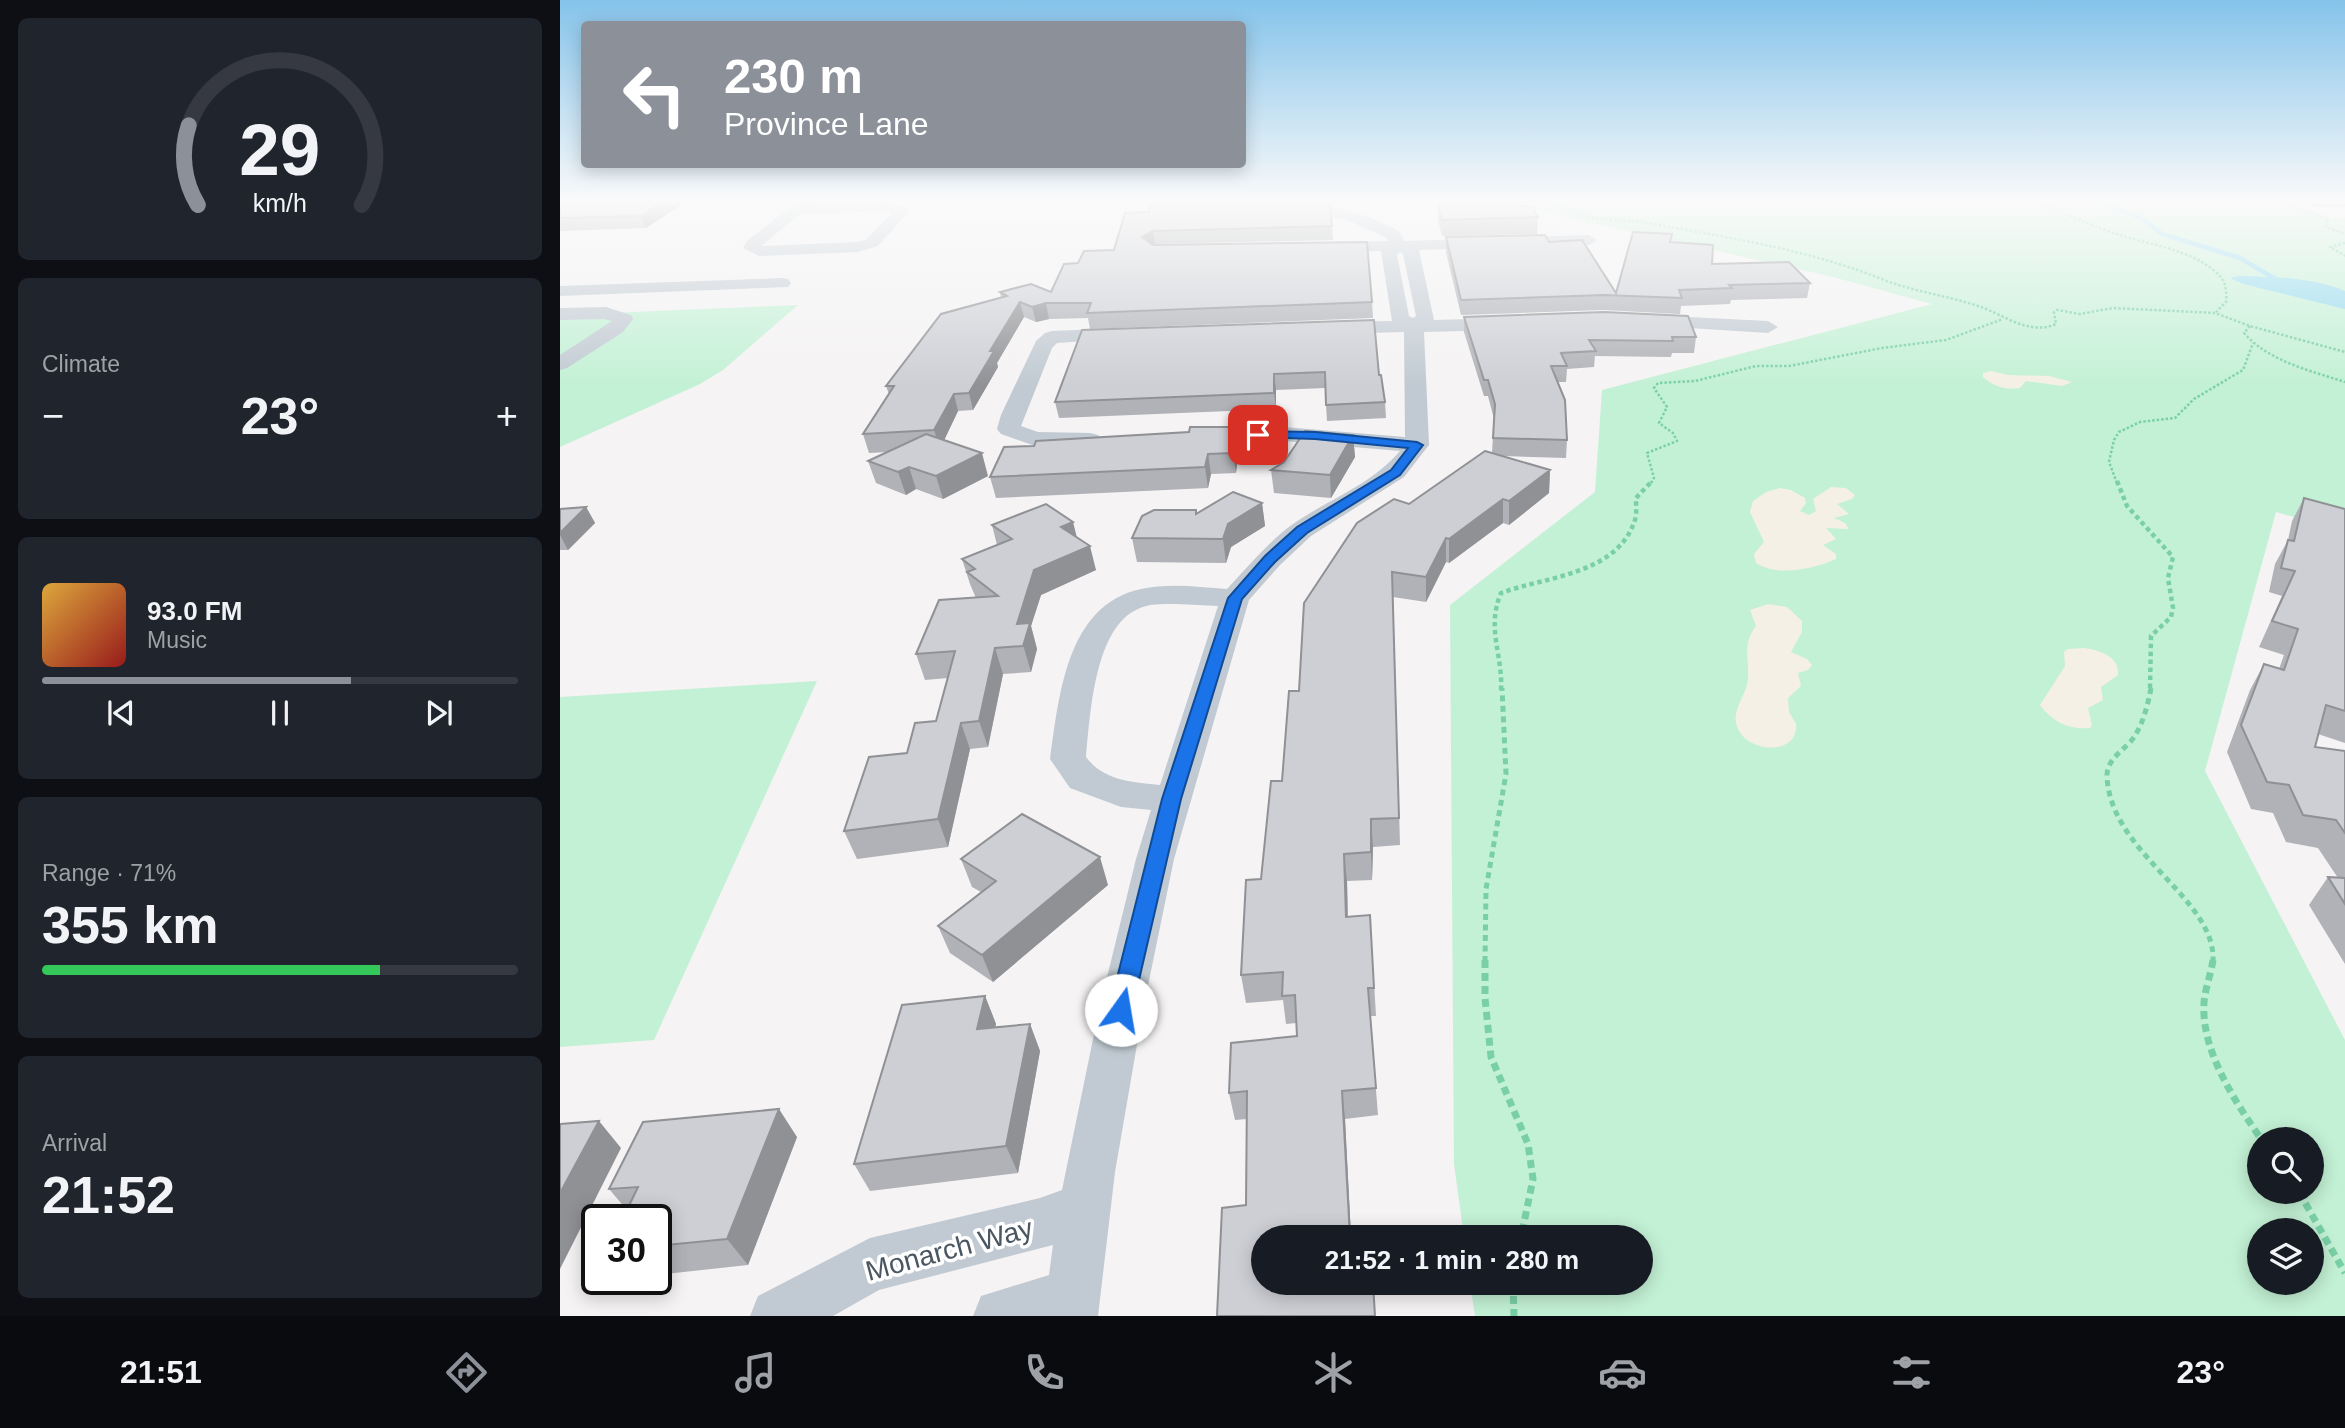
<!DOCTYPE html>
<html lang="en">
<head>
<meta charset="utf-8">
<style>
	:root { --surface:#171b24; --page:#20242c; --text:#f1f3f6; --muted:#9ea1a6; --line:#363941; --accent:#8c9099 }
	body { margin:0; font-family:Arial,sans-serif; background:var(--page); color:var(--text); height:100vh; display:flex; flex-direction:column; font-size:26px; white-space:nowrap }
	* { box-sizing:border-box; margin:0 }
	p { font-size:23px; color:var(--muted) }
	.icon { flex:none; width:38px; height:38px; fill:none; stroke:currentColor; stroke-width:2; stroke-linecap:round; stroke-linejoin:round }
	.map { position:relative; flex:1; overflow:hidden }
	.sheet { display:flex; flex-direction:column; gap:18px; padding:18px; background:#0d0f14; width:560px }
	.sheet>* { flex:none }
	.top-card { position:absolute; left:21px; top:21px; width:665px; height:147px; border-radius:7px; box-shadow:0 4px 18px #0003; background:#8c9099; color:#fff; overflow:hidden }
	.fabs { position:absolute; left:1687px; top:1127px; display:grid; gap:14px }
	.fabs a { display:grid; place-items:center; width:77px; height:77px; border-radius:50%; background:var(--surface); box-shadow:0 4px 18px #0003; font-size:35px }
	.speed { position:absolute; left:21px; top:1204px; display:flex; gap:14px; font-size:35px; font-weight:700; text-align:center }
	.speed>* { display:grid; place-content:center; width:91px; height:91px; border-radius:50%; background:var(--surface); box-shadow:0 4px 18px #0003; line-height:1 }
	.speed .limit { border:4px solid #111; border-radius:10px; background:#fff; color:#111 }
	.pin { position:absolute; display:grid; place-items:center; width:60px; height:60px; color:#fff; margin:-30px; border-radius:14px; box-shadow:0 4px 10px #0006 }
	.me { position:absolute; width:77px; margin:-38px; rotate:13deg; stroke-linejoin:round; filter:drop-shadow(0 0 5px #0008) }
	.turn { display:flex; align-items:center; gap:24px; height:147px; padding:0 28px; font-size:32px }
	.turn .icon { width:91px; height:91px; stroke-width:2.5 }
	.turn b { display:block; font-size:49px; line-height:60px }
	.big { font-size:52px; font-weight:600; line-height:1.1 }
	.sheet .card { flex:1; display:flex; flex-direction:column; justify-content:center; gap:10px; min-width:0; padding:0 24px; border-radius:10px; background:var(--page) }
	.sheet .dial { align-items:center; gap:0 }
	.dial svg { height:182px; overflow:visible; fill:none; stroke:var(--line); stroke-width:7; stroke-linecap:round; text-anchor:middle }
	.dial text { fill:var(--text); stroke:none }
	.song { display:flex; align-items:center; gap:21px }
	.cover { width:84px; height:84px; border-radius:10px; background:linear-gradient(135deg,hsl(40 70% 55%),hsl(0 70% 35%)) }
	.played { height:7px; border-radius:4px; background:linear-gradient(90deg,var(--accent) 65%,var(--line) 65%) }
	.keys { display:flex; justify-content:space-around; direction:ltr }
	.heat { display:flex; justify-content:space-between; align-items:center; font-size:38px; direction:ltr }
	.charge { height:10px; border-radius:5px; background:linear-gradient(90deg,#34c759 71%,var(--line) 0) }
	.trip { position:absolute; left:691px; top:1225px; width:402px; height:70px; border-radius:35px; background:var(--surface); box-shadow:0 4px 18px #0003; font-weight:600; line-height:70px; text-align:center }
	.menu { display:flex; height:112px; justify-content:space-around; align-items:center; background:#090b0e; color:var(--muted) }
	.menu .icon { width:49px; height:49px }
	.menu .current { color:var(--accent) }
	.menu b { font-size:32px; color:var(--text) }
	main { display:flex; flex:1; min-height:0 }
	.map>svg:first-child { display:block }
	.green { fill:#c3f1d5; fill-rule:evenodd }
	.sand { fill:#f5f0e5 }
	.water { fill:#90daee }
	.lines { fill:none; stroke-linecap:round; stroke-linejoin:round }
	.stream { stroke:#90daee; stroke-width:4.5 }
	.path-far3 { stroke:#7ad0a6; stroke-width:2.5; stroke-dasharray:2.5 2; stroke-linecap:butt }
	.path-far2 { stroke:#7ad0a6; stroke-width:4.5; stroke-dasharray:4.5 3.5; stroke-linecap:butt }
	.path-far1 { stroke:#7ad0a6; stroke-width:5; stroke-dasharray:6 4.5; stroke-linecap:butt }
	.path { stroke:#7ad0a6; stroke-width:7; stroke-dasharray:8 5; stroke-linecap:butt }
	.minor { fill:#c1cad2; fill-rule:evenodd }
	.wall { fill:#b0b2b7 }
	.shaded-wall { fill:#909195 }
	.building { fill:#cdcfd5; stroke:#909195; stroke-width:2 }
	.route { fill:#1a73e8; stroke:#114b97; stroke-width:2 }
	.labels { text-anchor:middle; stroke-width:7; stroke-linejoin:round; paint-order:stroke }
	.near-street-label { font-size:28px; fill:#4a5661; stroke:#fff }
</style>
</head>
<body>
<main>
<section class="sheet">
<div class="card dial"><svg viewBox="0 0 100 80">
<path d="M14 69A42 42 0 1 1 86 69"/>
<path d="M14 69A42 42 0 0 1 10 34" stroke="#8c9099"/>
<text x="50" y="56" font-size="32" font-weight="700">29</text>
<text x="50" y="72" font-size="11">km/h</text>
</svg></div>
<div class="card"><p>Climate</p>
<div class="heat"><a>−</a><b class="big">23°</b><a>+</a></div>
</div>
<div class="card">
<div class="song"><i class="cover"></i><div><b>93.0 FM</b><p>Music</p></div></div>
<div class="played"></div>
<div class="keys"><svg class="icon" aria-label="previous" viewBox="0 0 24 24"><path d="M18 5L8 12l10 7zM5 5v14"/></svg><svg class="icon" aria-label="pause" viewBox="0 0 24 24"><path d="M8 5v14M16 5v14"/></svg><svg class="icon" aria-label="next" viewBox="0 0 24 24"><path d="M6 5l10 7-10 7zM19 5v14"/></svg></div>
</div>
<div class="card"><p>Range · 71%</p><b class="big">355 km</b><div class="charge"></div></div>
<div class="card"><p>Arrival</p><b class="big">21:52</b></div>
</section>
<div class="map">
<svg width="1785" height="1316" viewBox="0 0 1785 1316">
	<rect width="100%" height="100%" fill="#f5f3f3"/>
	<!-- green -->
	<g class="green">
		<path d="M933,201H1728L1771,218L1785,217V531L1716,512L1645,771L1785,1040V1316H915L910,1283H1082V1237H904L894,1164L890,605L1035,492L1042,390L1372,304L1269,276ZM1699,1139H1752V1192H1699ZM1699,1230H1752V1283H1699Z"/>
		<polygon points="238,305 163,370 140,384 0,447 0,315"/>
		<polygon points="257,681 94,1040 0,1047 0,697"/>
	</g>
	<!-- sand -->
	<g class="sand">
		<path d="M1431,371L1448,375L1489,376L1512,382L1502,386L1466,381L1460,388C1446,390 1434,387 1423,377V373Z"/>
		<path d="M1271,487L1286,488L1295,495L1292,499L1277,504L1289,514L1274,518L1285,523L1289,529L1266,528L1276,539L1263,545L1276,554V559C1254,569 1217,577 1196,563L1194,554L1204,542L1190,512L1193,501L1206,492L1220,488L1231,490L1245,498L1246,503L1240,511L1249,515L1256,511L1253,499Z"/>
		<path d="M1208,604L1227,607L1242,621V632L1231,652L1247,659L1252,665L1248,670L1238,673L1241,686L1228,698L1229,712L1236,724C1239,758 1182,753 1176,723C1173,707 1188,693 1188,677C1189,655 1182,645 1196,626L1190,610Z"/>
		<path d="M1524,648C1540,650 1560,657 1558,675L1541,687L1543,700L1528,708L1532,725L1530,728C1510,730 1492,722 1480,705L1505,666L1504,652L1508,649Z"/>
	</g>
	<!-- water -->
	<path class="water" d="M1679,276C1714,277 1753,277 1785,291V309L1683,284L1670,278Z"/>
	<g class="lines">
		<!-- stream -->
		<polyline class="stream" points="1539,201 1582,219 1602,234 1680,258 1719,281"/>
		<!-- path-far3 -->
		<g class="path-far3">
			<path d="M985,201C1003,207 1022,217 1040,219C1058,221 1076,220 1093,224C1171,238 1250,250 1324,280C1356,292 1389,296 1421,307C1444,315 1470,336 1496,324L1494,312L1497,310L1520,314L1553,308L1655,313L1690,326L1785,352"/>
			<path d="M1477,201C1503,213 1529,225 1557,234C1590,245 1630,249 1657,273C1666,281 1667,291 1666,302L1656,312"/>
			<polyline points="1718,201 1765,218 1768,220 1766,227 1785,234"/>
			<polyline points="1785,243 1770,247 1785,256"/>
			<path d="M1690,326L1684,333C1708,361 1751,371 1785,382"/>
			<polyline points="1091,483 1094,478 1087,453 1117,441 1113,433 1099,423 1107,407 1094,388 1098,383 1135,381 1196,366 1229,366 1322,348 1386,340 1443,319"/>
			<polyline points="1557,483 1549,462 1554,440 1559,432 1580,422 1615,418 1634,399 1683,370 1693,343"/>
		</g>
		<!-- path-far2 -->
		<g class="path-far2">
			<polyline points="1557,481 1567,506 1613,557 1608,578 1613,608 1611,617 1591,636 1590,690"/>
			<path d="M941,690C943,655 926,628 941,593C987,576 1057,575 1075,520C1077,513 1076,505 1076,498L1092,481"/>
		</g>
		<!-- path-far1 -->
		<g class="path-far1">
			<path d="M1591,688C1588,704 1584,720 1576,734C1568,749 1546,757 1547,777C1551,855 1657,898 1653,962"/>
			<polyline points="925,962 926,889 946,774 942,688"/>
		</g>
		<!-- path -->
		<g class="path">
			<polyline points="925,960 925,998 931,1057 968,1144 973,1179 961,1237"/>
			<path d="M1653,960C1651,974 1645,989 1644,1003C1641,1051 1675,1101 1701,1139"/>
			<polyline points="1739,1192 1785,1273"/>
			<polyline points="953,1283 954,1316"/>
		</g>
		<!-- minor -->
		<g class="minor">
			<path d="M238,201H255L252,205L328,203L347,208L349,211L318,246L298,252L199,256L183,248L187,241ZM327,211L332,213L306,240L297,242L201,246L240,214Z"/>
			<path d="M709,201C754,201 800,209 840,232L844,241L1029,235L1037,240L1029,245L859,250L874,320L946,318L956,324L946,330L864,332L869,445L844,477L751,536L720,565L689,600L614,859L583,1010L555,1172L538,1316H413L421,1296L489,1275L493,1245L319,1290L273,1316H190L198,1296L310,1238L480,1198L502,1190L539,1010L576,859L591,810L561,807L510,788L490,759C499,697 506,605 581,589C609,583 639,587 667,589C688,567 708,542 733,524C769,499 811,485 840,451L724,441L635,444L627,442L623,437L627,432L724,427L845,437L844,332L774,334L764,328L774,322L832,321L821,251L764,253L756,248L764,243L828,241L827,238L787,220L716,205ZM840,252L843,254L856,316L853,318L849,316L837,255ZM617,604L658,606L600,785C572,782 544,781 526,757C530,717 534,633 574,611C587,603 602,604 617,604Z"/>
			<polygon points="222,278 228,279 231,283 228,287 0,296 0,286"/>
			<polygon points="46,307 71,315 73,319 63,332 7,368 0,370 0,355 52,321 44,319 0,320 0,308"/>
			<polygon points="1089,315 1208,321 1218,327 1208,333 1082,325 1079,321"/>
			<polygon points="561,328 571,334 568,338 497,343 492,348 461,426 478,432 530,433 538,435 542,440 538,445 478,447 441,434 437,429 441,415 476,341 485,333 492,331"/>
		</g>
	</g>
	<!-- wall -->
	<g class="wall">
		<polygon points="0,201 134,201 132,203 124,203 86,228 0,231"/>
		<polygon points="591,201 790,201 776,205 757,203 772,226 773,240 595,244 593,245 812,302 813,318 530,329 528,318 489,319 476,322 464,317 437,363 438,367 413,410 398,411 384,440 428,476 383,499 356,489 346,495 316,483 308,461 328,452 309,453 303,434 329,394 326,386 441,298 440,292 491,292 518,263 554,250 589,212"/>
		<polygon points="1740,201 1785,201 1785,207 1755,207"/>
		<polygon points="878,204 959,206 978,217 977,234 882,236 878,220"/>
		<polygon points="886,237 989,242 1056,293 1111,243 1152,264 1250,283 1247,298 1171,300 1170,304 1121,306 1120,314 1043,310 901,315 886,252"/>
		<polygon points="904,317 1136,337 1134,353 1112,353 1111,357 1035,356 1034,367 1007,369 1006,382 997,382 1007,440 1006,458 943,456 990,470 989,493 949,525 943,523 889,563 886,562 866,602 833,597 840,845 813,847 812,880 787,881 788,917 810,915 816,1016 810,1016 818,1115 785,1119 791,1237 704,1237 686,1205 687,1119 675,1120 669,1093 737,1036 736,1023 726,1024 723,1000 686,1003 681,975 722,781 739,691 849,504 932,453 934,419 928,396 924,396 904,332"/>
		<polygon points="522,330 819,375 825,402 826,418 767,421 765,388 716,390 716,409 499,418 495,402"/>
		<polygon points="677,427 679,447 676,473 651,474 648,488 436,498 430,477 474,446"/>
		<polygon points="793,435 795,457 771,498 714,493 711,470 724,462"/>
		<polygon points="1744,498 1785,509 1785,743 1758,734 1755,747 1785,751 1785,964 1749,905 1768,877 1778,878 1758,848 1726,842 1713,813 1691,809 1667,752 1690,690 1704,664 1719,669 1724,655 1699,647 1722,596 1709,592 1715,564 1728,540 1732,521"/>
		<polygon points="702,503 705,526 671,547 666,563 577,562 572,538 637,514"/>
		<polygon points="26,507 35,523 8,550 0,550 0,509"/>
		<polygon points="513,522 516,537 536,570 481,595 471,626 477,649 471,672 443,674 428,747 410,749 388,847 297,859 284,831 347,753 376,721 388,678 365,680 356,654 416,598 410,584 402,559 437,545 432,525"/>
		<polygon points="401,859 548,885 433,982 390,953 378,926 421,892 412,887"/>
		<polygon points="425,996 436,1024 435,1027 470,1024 480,1051 458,1173 310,1191 294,1164"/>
		<polygon points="237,1137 188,1265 96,1275 96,1220 67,1210 49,1189"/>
	</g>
	<!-- shaded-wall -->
	<g class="shaded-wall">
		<polygon points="104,201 124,201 124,203 86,228 81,216"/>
		<polygon points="776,201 790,201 776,205"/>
		<polygon points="593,231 595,244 585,251 582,237"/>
		<polygon points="460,302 464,317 437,363 438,367 413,410 409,393 430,351"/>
		<polygon points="486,303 489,319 476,322 472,307"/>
		<polygon points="714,374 716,390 716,409 714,393"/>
		<polygon points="394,394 398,411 380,449 374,430"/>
		<polygon points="677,427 679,447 676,473 673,453"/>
		<polygon points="793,435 795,457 771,498 770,475"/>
		<polygon points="422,453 428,476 383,499 376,476"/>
		<polygon points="648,454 651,474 648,488 645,467"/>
		<polygon points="349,467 356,489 346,495 338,472"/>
		<polygon points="990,470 989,493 949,525 949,501"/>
		<polygon points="943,499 943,523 889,563 889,539"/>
		<polygon points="702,503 705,526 671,547 666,563 663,539 668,524"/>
		<polygon points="26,507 35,523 8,550 0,535 0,533"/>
		<polygon points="513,522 519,546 501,527"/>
		<polygon points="886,538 886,562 866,602 866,577"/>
		<polygon points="530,546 536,570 481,595 471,626 477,649 471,672 457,624 474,570"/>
		<polygon points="435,648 443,674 428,747 419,721"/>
		<polygon points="401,723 410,749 388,847 378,819"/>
		<polygon points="811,819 813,847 812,880 811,852"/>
		<polygon points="784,854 787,881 788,945 786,917"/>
		<polygon points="540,857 548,885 433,982 422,955"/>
		<polygon points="425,996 436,1024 429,1057 417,1029"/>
		<polygon points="470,1024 480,1051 458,1173 446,1146"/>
		<polygon points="782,1091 785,1119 791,1237 790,1237"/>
		<polygon points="219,1109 237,1137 188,1265 167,1239"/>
		<polygon points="39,1121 61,1148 0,1269 0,1193"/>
	</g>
	<!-- building -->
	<g class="building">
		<polygon points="0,201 104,201 81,216 0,218"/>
		<polygon points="591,201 747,201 770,206 772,226 593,231 582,237 593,245 807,242 812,302 527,313 531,303 486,303 472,307 460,302 430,351 434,351 409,393 394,394 374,430 303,434 334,386 326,386 381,314 447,296 440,292 471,284 491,292 504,264 518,263 524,251 554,250 565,213 589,212"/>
		<polygon points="957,203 959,206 972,206 978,217 882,220 878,204"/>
		<polygon points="1073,232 1112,234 1110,242 1153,245 1152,264 1229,262 1250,283 1169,285 1172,288 1119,290 1122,298 1044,295 901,300 886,237 985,235 989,242 1022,240 1056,293"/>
		<polygon points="1044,312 1128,316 1136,337 1112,337 1113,341 1029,340 1036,351 1001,353 1007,366 991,366 1005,400 1007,440 933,438 935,404 928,380 924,380 904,317"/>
		<polygon points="814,320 819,375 821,375 825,402 766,405 765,372 714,374 714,393 495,402 522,330"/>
		<polygon points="630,427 677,427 673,453 648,454 645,467 430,477 444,447 474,446 476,441 629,432"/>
		<polygon points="745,431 793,435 770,475 711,470 724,462"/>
		<polygon points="366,434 422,453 376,476 349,467 338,472 308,461"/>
		<polygon points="925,451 990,470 949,501 943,499 889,539 886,538 866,577 832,572 839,818 811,819 811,852 784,854 786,917 810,915 814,988 808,988 816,1088 782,1091 790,1237 704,1237 704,1283 813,1283 815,1316 657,1316 662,1208 686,1205 687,1091 669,1093 671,1043 737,1036 735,995 722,996 723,972 681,975 686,880 701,879 711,781 722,781 729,691 739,691 744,603 797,523 834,499 849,504"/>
		<polygon points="673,492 702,503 668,524 663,539 572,538 582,516 594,510 636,510 636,514"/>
		<polygon points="1744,498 1785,509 1785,711 1766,705 1755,747 1785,751 1785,833 1776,820 1743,815 1729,785 1707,782 1681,725 1704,664 1724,670 1738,629 1712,621 1735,571 1721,568 1728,540 1734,541"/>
		<polygon points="486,504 513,522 501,527 530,546 474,570 457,624 470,623 463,646 435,648 419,721 401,723 378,819 284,831 309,757 347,753 355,723 376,721 395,651 356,654 379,600 438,596 407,572 415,569 402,559 452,539 432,525"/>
		<polygon points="26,507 0,533 0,509"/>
		<polygon points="462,814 540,857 422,955 378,926 436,881 401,859"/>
		<polygon points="1768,877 1785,878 1785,904"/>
		<polygon points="425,996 417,1029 470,1024 446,1146 294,1164 342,1005"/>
		<polygon points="219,1109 167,1239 96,1246 96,1220 62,1220 78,1187 49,1189 83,1122"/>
		<polygon points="39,1121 0,1193 0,1124"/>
	</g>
	<!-- sky -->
	<linearGradient id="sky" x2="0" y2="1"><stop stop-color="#85c3ea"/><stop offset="0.52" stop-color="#fafafa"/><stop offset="1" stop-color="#fafafa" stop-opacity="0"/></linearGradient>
	<rect width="1785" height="386" fill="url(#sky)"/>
	<!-- route -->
	<polygon class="route" points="698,431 755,432 857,442 863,445 840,475 747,533 715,562 682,599 621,799 572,1010 568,1016 561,1019 553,1016 549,1010 602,799 668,598 705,556 737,527 831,470 848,448 755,439 694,437 694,432"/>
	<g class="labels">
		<!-- near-street labels -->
		<g class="near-street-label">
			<text transform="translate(389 1249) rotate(-15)" y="10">Monarch Way</text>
		</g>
	</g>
</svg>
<div class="fabs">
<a><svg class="icon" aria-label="search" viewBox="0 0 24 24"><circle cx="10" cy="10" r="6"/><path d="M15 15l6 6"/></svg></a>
<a><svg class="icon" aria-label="layers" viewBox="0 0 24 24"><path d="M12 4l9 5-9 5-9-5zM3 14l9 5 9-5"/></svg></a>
</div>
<div class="speed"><div class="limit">30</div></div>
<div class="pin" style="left:698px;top:435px;background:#d93025"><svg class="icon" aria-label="arrive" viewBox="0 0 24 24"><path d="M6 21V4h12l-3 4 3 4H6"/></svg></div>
<svg class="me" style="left:561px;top:1010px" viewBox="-20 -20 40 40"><circle r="19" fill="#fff"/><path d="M0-13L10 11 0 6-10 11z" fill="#1a73e8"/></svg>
<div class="trip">21:52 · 1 min · 280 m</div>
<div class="top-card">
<div class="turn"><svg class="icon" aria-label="left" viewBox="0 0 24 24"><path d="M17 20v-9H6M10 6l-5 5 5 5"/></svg><div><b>230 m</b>Province Lane</div></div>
</div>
</div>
</main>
<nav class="menu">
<b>21:51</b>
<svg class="icon current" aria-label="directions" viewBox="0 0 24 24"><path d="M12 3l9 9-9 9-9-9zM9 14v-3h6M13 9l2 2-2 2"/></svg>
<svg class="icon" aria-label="music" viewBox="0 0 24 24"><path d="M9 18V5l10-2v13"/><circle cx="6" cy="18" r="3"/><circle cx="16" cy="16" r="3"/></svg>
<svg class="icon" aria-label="phone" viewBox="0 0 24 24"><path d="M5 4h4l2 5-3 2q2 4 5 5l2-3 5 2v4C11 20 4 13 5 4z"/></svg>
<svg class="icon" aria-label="climate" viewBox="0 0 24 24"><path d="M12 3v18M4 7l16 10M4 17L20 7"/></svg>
<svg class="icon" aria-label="car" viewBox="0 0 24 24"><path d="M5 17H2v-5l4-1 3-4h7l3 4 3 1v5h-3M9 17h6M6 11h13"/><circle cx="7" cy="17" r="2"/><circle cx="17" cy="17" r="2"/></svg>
<svg class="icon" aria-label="filters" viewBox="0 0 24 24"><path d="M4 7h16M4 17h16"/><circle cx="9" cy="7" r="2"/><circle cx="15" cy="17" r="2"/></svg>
<b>23°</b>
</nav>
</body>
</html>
